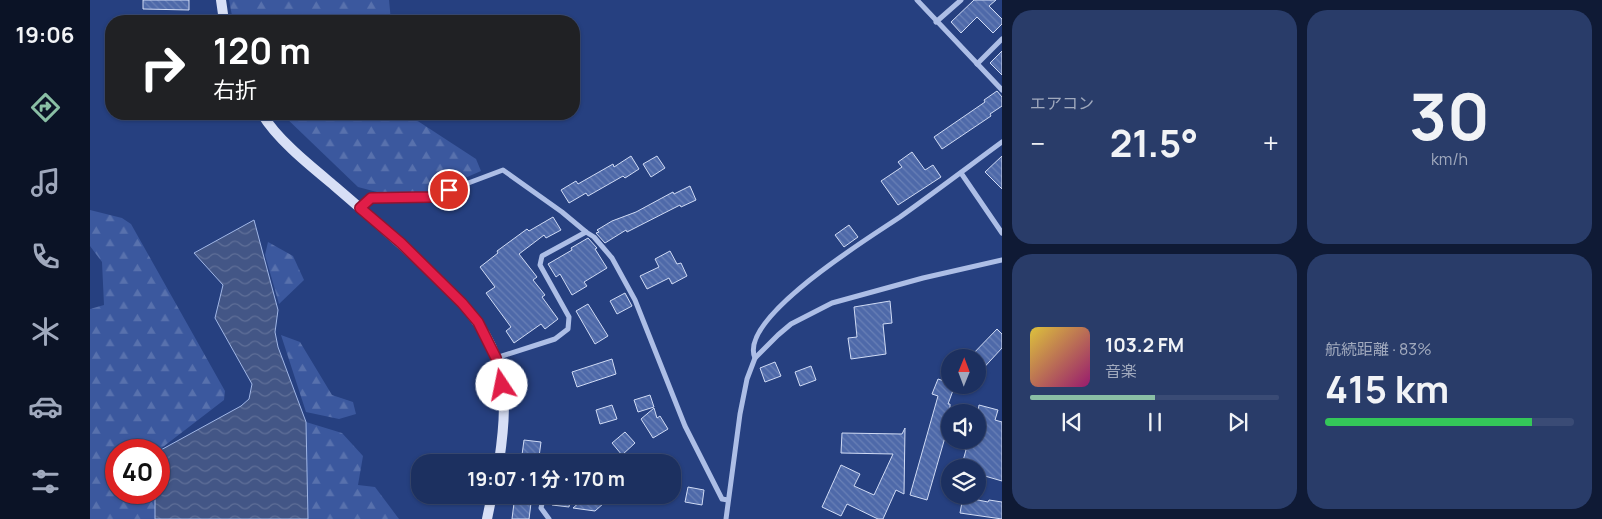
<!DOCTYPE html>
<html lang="ja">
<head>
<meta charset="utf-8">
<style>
	:root { --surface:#1c3060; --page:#293c69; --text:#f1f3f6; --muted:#a0a9bd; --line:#3a4b75; --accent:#8abfa5 }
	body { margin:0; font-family:Manrope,"Noto Sans JP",sans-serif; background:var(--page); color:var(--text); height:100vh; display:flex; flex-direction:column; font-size:19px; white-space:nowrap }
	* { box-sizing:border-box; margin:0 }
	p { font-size:16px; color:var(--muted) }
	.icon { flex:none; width:28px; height:28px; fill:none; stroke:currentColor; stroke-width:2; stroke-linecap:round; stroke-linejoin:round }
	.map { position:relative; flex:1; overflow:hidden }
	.side { display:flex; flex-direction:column; gap:10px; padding:10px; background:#0f1a35; width:600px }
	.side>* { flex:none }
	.guide { position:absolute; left:15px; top:15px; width:475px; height:105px; border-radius:20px; box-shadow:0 1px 4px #0004,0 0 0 1px var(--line); background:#202124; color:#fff; overflow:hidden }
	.needle { width:32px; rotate:1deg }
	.controls { position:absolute; left:851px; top:349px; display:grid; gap:10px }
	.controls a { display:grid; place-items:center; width:45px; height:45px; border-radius:50%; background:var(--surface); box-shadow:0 1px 4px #0004,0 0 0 1px var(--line); font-size:25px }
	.speed { position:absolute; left:15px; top:439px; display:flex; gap:10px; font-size:25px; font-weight:700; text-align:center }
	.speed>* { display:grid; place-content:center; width:65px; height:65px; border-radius:50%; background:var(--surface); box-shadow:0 1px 4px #0004,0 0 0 1px var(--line); line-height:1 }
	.speed .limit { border:8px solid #d22; background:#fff; color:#111 }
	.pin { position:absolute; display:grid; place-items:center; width:42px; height:42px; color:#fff; margin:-21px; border:2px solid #fff; border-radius:50%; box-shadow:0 1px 5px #0007 }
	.me { position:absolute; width:55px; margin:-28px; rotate:349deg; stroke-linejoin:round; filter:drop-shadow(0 0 4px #0008) }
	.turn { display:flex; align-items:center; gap:18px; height:105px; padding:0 25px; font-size:22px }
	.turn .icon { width:65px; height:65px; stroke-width:2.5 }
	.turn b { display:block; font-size:35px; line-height:42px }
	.big { font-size:38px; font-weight:700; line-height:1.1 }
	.side .tile { flex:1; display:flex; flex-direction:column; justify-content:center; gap:8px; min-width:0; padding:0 18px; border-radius:20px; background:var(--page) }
	.side .dial { align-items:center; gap:0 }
	.dial b { font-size:65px; line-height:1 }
	.song { display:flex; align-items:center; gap:15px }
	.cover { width:60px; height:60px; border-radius:8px; background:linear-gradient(135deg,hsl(50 70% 55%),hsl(320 70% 35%)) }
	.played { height:5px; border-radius:2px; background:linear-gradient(90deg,var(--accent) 50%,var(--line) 50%) }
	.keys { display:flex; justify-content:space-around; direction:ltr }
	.heat { display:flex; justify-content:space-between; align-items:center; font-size:28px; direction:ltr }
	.charge { height:8px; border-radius:4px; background:linear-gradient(90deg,#34c759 83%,var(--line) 0) }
	.side .tiles { flex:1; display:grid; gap:10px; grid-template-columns:repeat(2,1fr) }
	.trip { position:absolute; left:321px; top:454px; width:270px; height:50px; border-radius:20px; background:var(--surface); box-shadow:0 1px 4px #0004,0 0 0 1px var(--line); font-weight:700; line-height:50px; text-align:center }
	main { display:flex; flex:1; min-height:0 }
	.tabs { display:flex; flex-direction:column; width:90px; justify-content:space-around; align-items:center; background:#0b1326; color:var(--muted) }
	.tabs .icon { width:35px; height:35px }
	.tabs .current { color:var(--accent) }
	.tabs b { font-size:22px; color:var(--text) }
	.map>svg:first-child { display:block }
	.forest { fill:url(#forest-firs) }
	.water { fill:url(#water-waves); stroke:#a1b7e7 }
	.building { fill:url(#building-back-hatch); stroke:#d0dbf5 }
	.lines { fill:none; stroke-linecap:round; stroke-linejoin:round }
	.street { stroke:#adbee6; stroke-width:5 }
	.secondary { stroke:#d7dff6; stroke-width:10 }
	.route-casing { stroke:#92132f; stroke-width:12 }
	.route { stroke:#e11d48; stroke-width:9 }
</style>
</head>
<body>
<main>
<nav class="tabs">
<b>19:06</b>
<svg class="icon current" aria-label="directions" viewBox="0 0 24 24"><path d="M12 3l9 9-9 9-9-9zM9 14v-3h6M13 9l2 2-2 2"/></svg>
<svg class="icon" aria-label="music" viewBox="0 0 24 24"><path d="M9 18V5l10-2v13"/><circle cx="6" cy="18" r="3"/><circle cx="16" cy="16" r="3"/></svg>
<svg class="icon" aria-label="phone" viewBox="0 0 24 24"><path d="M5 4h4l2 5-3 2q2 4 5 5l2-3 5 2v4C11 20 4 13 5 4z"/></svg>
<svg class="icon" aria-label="climate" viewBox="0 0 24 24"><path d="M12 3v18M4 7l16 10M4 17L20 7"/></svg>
<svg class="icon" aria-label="car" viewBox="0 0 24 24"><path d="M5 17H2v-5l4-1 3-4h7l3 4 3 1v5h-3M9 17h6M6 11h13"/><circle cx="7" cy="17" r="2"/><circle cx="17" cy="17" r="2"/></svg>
<svg class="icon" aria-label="filters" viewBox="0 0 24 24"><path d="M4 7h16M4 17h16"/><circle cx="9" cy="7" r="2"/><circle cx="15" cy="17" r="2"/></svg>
</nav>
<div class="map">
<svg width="912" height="519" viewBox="0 0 912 519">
	<defs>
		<pattern id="forest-firs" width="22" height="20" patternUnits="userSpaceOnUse" patternTransform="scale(1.25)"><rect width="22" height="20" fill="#3b589e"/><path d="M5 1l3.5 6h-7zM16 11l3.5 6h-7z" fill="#5871ad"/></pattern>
		<pattern id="water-waves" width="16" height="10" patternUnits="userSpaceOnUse" patternTransform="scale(1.25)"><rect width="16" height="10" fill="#435686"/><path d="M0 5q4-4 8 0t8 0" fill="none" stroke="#5f6f98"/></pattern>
		<pattern id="building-back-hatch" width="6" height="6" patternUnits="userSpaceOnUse" patternTransform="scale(1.25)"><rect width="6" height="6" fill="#4e69a9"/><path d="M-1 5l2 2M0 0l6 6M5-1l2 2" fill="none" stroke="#6980b6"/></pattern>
	</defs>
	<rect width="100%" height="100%" fill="#264080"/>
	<!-- forest -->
	<g class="forest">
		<polygon points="139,0 299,0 301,21 143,21"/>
		<polygon points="192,114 317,114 386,159 391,171 336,195 302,196 268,187"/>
		<polygon points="0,210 32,218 41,224 135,391 134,400 69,450 26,450 26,492 65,493 65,519 0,519 0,309 14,305 12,262 0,246"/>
		<polygon points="178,242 203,256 214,280 189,304 175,255"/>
		<polygon points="191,335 210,342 242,395 263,402 266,414 249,419 216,412"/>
		<polygon points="216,422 252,433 273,456 268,485 285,487 309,519 218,519"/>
	</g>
	<!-- water -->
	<polygon class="water" points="164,220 188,310 185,332 188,347 216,422 218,519 65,519 65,493 69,492 69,451 151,406 159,399 162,384 125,318 133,285 104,253"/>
	<!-- building -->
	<g class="building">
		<polygon points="53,0 99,0 99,10 53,9"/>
		<polygon points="884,0 906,0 899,6 912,19 912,24 903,33 887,17 871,33 861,22"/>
		<polygon points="912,51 912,75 900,63"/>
		<polygon points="907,91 912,97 912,106 900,114 901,116 852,149 844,137 895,102 894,100"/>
		<polygon points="822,152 835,170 843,165 851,177 808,205 791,181 812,167 808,162"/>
		<polygon points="541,156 549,169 535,178 533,176 498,196 496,193 479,203 471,190 486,181 488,184 523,164 524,167"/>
		<polygon points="567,156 575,168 561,177 553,164"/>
		<polygon points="912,156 912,189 895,172"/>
		<polygon points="600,186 606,200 591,207 590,205 537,232 536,230 515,243 506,233 509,232 507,230 522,221 546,212 583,192 584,194"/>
		<polygon points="463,217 471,230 456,238 454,235 429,254 447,277 443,280 455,295 452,297 468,319 455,329 451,324 424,343 416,331 421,327 396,293 405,287 390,267 408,253 407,251 437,229 439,231"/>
		<polygon points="759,225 768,237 754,247 745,235"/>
		<polygon points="498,238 507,248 505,249 517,268 494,282 497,286 482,295 470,274 466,277 458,264 482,250 481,248"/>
		<polygon points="580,251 587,264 591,263 597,276 582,284 579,278 557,289 550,276 569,267 565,259"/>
		<polygon points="535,293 542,306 527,314 520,301"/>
		<polygon points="800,301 802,323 793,324 796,354 761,359 758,338 767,337 764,307"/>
		<polygon points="498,304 518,336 505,344 486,311"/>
		<polygon points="907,329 912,334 912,348 888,374 888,358 879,358"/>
		<polygon points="522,359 526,374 487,387 482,372"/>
		<polygon points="685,362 691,376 675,382 670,368"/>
		<polygon points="721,366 726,380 710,386 705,372"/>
		<polygon points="848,379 860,383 860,385 865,385 858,404 860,404 860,420 837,500 820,495 848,396 842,394"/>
		<polygon points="560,395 564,407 548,412 544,400"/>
		<polygon points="522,405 527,419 510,424 506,410"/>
		<polygon points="889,405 908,410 905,420 912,422 912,481 888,474 888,468 871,468 876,450 874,449 877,440 888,440 888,411"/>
		<polygon points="564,408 567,418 570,416 578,429 563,438 551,419"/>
		<polygon points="815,428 814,494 806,490 793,519 788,519 757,504 751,516 732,507 751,465 770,474 764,486 784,495 803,454 751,453 752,433 812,434"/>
		<polygon points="535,432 545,443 532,455 522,443"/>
		<polygon points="434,440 451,442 449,457 432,455"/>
		<polygon points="598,487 614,490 612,505 595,502"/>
		<polygon points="425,495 442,495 439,519 422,519"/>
		<polygon points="463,495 481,495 479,507 462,505"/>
		<polygon points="498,495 508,495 514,503 505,511 483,508"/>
		<polygon points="873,497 898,502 899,500 912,502 912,519 870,513"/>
	</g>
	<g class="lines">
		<!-- street -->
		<g class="street">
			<polyline points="827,0 912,90"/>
			<polyline points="846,22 871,0"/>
			<polyline points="887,64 912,39"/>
			<polyline points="871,173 912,233"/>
			<polyline points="270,208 281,198 341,197 413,170 472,212 496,232 504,237 522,258 545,300 595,426 632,499 638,500"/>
			<polyline points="406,358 465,339 478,329 479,317 450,265 452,256 496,232"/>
			<path d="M665,358C647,318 782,236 810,217C845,192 878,167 912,142"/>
			<polyline points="454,495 451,508 459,519"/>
			<polyline points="636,519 650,414 657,379 665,358 688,335 701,324 742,303 833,278 912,260"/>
		</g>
		<!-- secondary -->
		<g class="secondary">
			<polyline points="131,0 134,21"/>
			<path d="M172,114C187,139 218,164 241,183C276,213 310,242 343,274C368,298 394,323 406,358C418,391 414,428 409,462"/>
			<polyline points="397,519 402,495"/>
		</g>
	</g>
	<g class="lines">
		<!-- route casing -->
		<g class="route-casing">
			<polyline id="route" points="359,190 341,197 281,198 270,208 311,243 372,303 388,322 406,358 412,385"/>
		</g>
		<!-- route -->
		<use href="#route" class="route"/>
	</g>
</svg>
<div class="controls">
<a><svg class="needle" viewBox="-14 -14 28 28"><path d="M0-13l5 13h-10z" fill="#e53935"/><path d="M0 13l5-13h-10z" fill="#a0a9bd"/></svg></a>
<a><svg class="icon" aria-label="sound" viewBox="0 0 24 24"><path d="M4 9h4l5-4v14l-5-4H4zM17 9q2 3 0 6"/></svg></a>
<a><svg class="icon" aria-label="layers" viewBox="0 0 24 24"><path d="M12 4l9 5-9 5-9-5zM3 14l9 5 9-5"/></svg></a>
</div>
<div class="speed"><div class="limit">40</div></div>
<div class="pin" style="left:359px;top:190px;background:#d93025"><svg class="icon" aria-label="arrive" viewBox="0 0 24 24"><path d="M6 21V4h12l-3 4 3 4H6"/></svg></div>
<svg class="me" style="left:412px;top:385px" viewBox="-20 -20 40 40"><circle r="19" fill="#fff"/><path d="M0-13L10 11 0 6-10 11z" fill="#e11d48"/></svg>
<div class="trip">19:07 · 1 分 · 170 m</div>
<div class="guide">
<div class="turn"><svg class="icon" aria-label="right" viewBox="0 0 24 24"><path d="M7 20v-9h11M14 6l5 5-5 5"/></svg><div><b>120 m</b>右折</div></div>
</div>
</div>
<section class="side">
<div class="tiles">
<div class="tile"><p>エアコン</p>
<div class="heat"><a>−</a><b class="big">21.5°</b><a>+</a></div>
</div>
<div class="tile dial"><b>30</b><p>km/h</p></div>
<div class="tile">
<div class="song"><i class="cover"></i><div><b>103.2 FM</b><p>音楽</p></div></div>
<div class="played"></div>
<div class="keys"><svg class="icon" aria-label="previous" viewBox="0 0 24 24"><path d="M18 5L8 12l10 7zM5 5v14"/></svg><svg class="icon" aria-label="pause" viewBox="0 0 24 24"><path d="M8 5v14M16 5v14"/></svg><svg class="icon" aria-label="next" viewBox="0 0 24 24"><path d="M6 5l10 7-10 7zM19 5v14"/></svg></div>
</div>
<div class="tile"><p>航続距離 · 83%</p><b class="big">415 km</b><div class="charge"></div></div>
</div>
</section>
</main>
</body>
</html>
